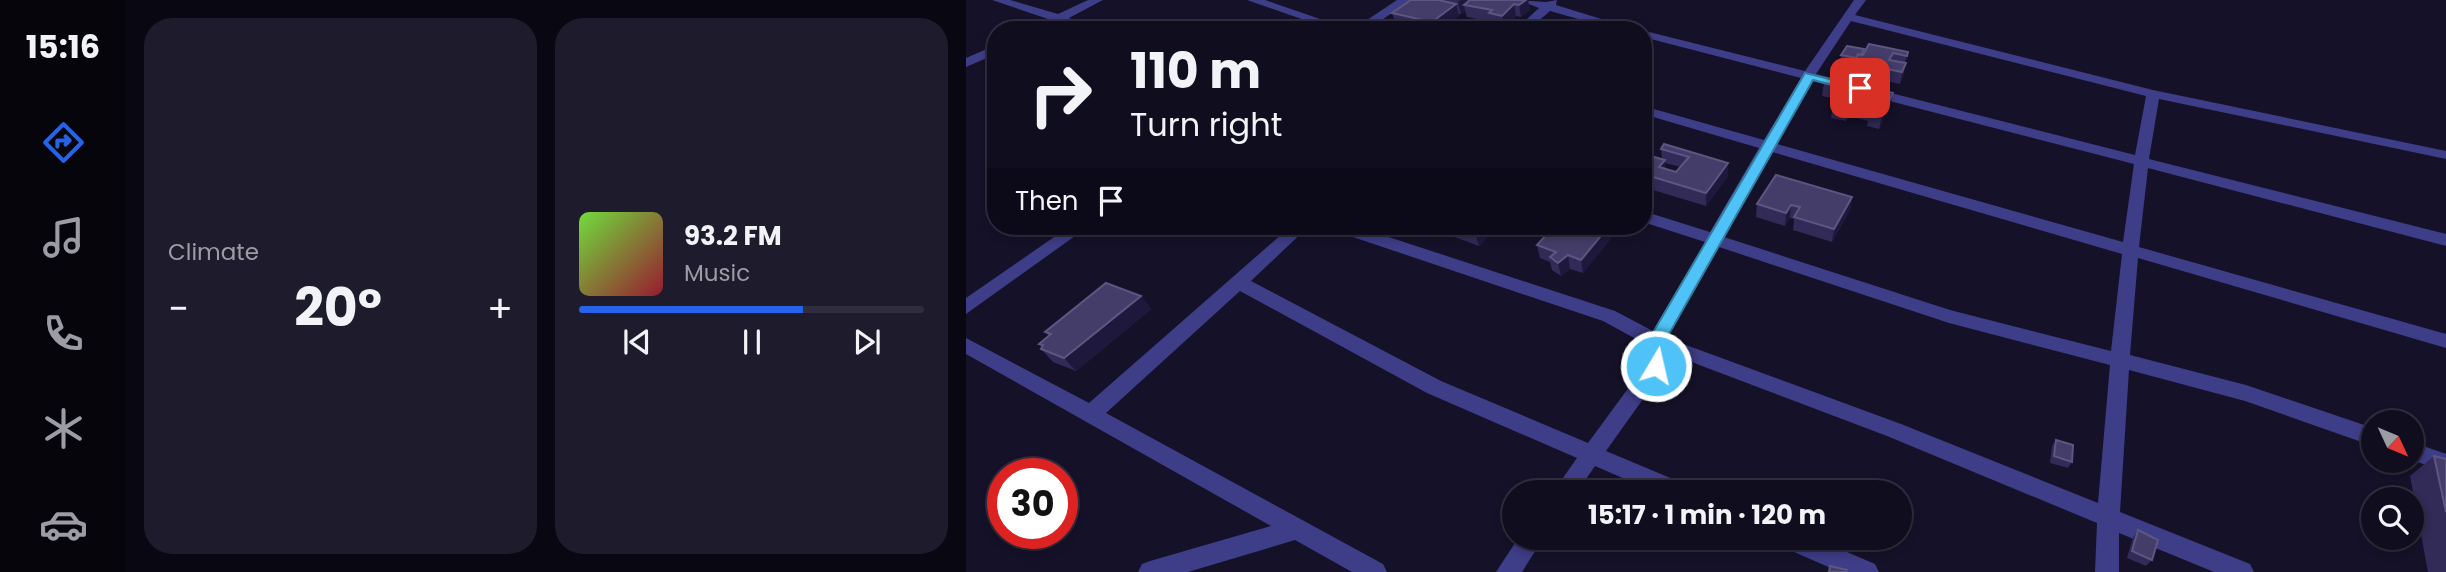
<!DOCTYPE html>
<html lang="en">
<head>
<meta charset="utf-8">
<style>
	:root { --surface:#100d1f; --page:#1e1b2c; --text:#f1f3f6; --muted:#9c9ca4; --line:#302d3d; --accent:#2563eb }
	body { margin:0; font-family:Poppins,sans-serif; background:var(--page); color:var(--text); height:100vh; display:flex; flex-direction:column; font-size:26px; white-space:nowrap }
	* { box-sizing:border-box; margin:0 }
	p { font-size:23px; color:var(--muted) }
	.icon { flex:none; width:38px; height:38px; fill:none; stroke:currentColor; stroke-width:2; stroke-linecap:round; stroke-linejoin:round }
	.map { position:relative; flex:1; overflow:hidden }
	.panel { display:flex; flex-direction:column; gap:18px; padding:18px; background:#090711; width:840px }
	.panel>* { flex:none }
	.top-card { position:absolute; left:21px; top:21px; width:665px; height:214px; border-radius:28px; box-shadow:0 4px 10px #0003,0 0 0 2px var(--line); background:#100d1f; color:var(--text); overflow:hidden }
	.needle { width:46px; rotate:134deg }
	.tools { position:absolute; left:1395px; top:410px; display:grid; gap:14px }
	.tools a { display:grid; place-items:center; width:63px; height:63px; border-radius:50%; background:var(--surface); box-shadow:0 4px 10px #0003,0 0 0 2px var(--line); font-size:35px }
	.speed { position:absolute; left:21px; top:458px; display:flex; gap:14px; font-size:35px; font-weight:700; text-align:center }
	.speed>* { display:grid; place-content:center; width:91px; height:91px; border-radius:50%; background:var(--surface); box-shadow:0 4px 10px #0003,0 0 0 2px var(--line); line-height:1 }
	.speed .limit { border:10px solid #d22; background:#fff; color:#111 }
	.pin { position:absolute; display:grid; place-items:center; width:60px; height:60px; color:#fff; margin:-30px; border-radius:14px; box-shadow:0 4px 10px #0006 }
	.me { position:absolute; width:77px; margin:-38px; rotate:9deg; stroke-linejoin:round; filter:drop-shadow(0 0 5px #0008) }
	.turn { display:flex; align-items:center; gap:24px; height:147px; padding:0 28px; font-size:32px }
	.turn .icon { width:91px; height:91px; stroke-width:2.5 }
	.turn b { display:block; font-size:49px; line-height:60px }
	.then { display:flex; align-items:center; height:66px; padding:0 28px; background:#0003; gap:14px; font-size:26px }
	.big { font-size:52px; font-weight:700; line-height:1.1 }
	.panel .card { flex:1; display:flex; flex-direction:column; justify-content:center; gap:10px; min-width:0; padding:0 24px; border-radius:28px; background:var(--page) }
	.song { display:flex; align-items:center; gap:21px }
	.cover { width:84px; height:84px; border-radius:10px; background:linear-gradient(135deg,hsl(100 70% 55%),hsl(350 70% 35%)) }
	.played { height:7px; border-radius:4px; background:linear-gradient(90deg,var(--accent) 65%,var(--line) 65%) }
	.keys { display:flex; justify-content:space-around; direction:ltr }
	.heat { display:flex; justify-content:space-between; align-items:center; font-size:38px; direction:ltr }
	.panel .tiles { flex:1; display:grid; gap:18px; grid-template-columns:repeat(2,1fr) }
	.trip { position:absolute; left:536px; top:480px; width:410px; height:70px; border-radius:35px; background:var(--surface); box-shadow:0 4px 10px #0003,0 0 0 2px var(--line); font-weight:700; line-height:70px; text-align:center }
	main { display:flex; flex:1; min-height:0 }
	.menu { display:flex; flex-direction:column; width:126px; justify-content:space-around; align-items:center; background:#06050c; color:var(--muted) }
	.menu .icon { width:49px; height:49px }
	.menu .on { color:var(--accent) }
	.menu b { font-size:32px; color:var(--text) }
	.map>svg:first-child { display:block }
	.lines { fill:none; stroke-linecap:round; stroke-linejoin:round }
	.street { fill:#3e3d87; fill-rule:evenodd }
	.wall { fill:#322a57; fill-rule:evenodd }
	.shaded-wall { fill:#1f183d }
	.building { fill:#443d69; stroke:#5c5680; stroke-width:2 }
	.route { fill:#4fc3f7; stroke:#337fa1; stroke-width:2 }
</style>
</head>
<body>
<main>
<nav class="menu">
<b>15:16</b>
<svg class="icon on" aria-label="directions" viewBox="0 0 24 24"><path d="M12 3l9 9-9 9-9-9zM9 14v-3h6M13 9l2 2-2 2"/></svg>
<svg class="icon" aria-label="music" viewBox="0 0 24 24"><path d="M9 18V5l10-2v13"/><circle cx="6" cy="18" r="3"/><circle cx="16" cy="16" r="3"/></svg>
<svg class="icon" aria-label="phone" viewBox="0 0 24 24"><path d="M5 4h4l2 5-3 2q2 4 5 5l2-3 5 2v4C11 20 4 13 5 4z"/></svg>
<svg class="icon" aria-label="climate" viewBox="0 0 24 24"><path d="M12 3v18M4 7l16 10M4 17L20 7"/></svg>
<svg class="icon" aria-label="car" viewBox="0 0 24 24"><path d="M5 17H2v-5l4-1 3-4h7l3 4 3 1v5h-3M9 17h6M6 11h13"/><circle cx="7" cy="17" r="2"/><circle cx="17" cy="17" r="2"/></svg>
</nav>
<section class="panel">
<div class="tiles">
<div class="card"><p>Climate</p>
<div class="heat"><a>−</a><b class="big">20°</b><a>+</a></div>
</div>
<div class="card">
<div class="song"><i class="cover"></i><div><b>93.2 FM</b><p>Music</p></div></div>
<div class="played"></div>
<div class="keys"><svg class="icon" aria-label="previous" viewBox="0 0 24 24"><path d="M18 5L8 12l10 7zM5 5v14"/></svg><svg class="icon" aria-label="pause" viewBox="0 0 24 24"><path d="M8 5v14M16 5v14"/></svg><svg class="icon" aria-label="next" viewBox="0 0 24 24"><path d="M6 5l10 7-10 7zM19 5v14"/></svg></div>
</div>
</div>
</section>
<div class="map">
<svg width="1480" height="572" viewBox="0 0 1480 572">
	<rect width="100%" height="100%" fill="#151129"/>
	<g class="lines">
		<!-- street -->
		<g class="street">
			<polygon points="26,0 44,0 92,14 122,0 137,0 103,18 133,30 115,30 94,22 79,30 63,30 82,19"/>
			<polygon points="281,0 299,0 386,30 367,30"/>
			<polygon points="431,0 445,0 401,30 386,30"/>
			<polygon points="552,0 580,2 591,0 590,5 671,30 651,30 584,11 562,30 549,30 573,8"/>
			<path d="M888,0H900L889,15L1187,90L1480,151V159L1193,99L1183,159L1480,234V246L1182,168L1173,247L1480,334V348L1172,258L1164,355L1280,385L1407,428V446L1279,401L1163,370L1154,512L1284,564L1288,572H1248L1153,533V572H1129L1131,523L921,436L699,352L697,371L640,451L721,485L724,492H689L629,466L611,492H587L611,458L461,393L274,291L140,413L417,564L421,572H386L329,540L222,572H172L176,564L184,561L305,526L0,354V338L123,403L325,226H343L285,281L475,381L622,443L680,364L681,345L637,321L366,230L364,226H389L649,311L687,331L739,242L677,222V211L744,232L793,148L677,114V106L798,140L835,78L677,37L675,30L839,71ZM885,21L1180,96L1169,155L850,74ZM846,81L1168,164L1157,242L811,144ZM806,152L1156,254L1145,351L984,310L758,237ZM753,247L983,323L1144,365L1132,503L935,424L701,338Z"/>
			<polygon points="30,45 30,54 0,67 0,58"/>
			<polygon points="104,226 123,226 0,314 0,298"/>
			<polygon points="1446,442 1480,454 1480,472 1446,460"/>
			<polygon points="553,537 578,537 556,572 530,572"/>
			<polygon points="809,537 846,537 909,564 913,572 874,572 812,545"/>
		</g>
	</g>
	<!-- wall -->
	<g class="wall">
		<polygon points="445,0 562,0 564,10 555,17 550,16 538,28 526,25 525,22 501,17 499,11 495,14 492,14 493,16 475,30 449,30 430,25 426,13"/>
		<polygon points="898,49 897,55 942,52 937,76 934,84 886,74 888,65 874,62 875,55"/>
		<polygon points="858,83 927,93 924,106 913,129 901,126 902,121 883,116 880,121 865,118 867,105 866,104 866,98 856,96"/>
		<path d="M698,144L762,176L740,206L677,187V160L696,159L695,149ZM699,163L715,167L710,172L700,169Z"/>
		<polygon points="886,197 884,210 866,242 827,230 828,219 824,218 819,226 790,217 791,204"/>
		<polygon points="466,226 526,226 527,231 513,246 467,229"/>
		<polygon points="655,226 617,273 604,269 595,276 586,270 584,262 574,258 571,245"/>
		<polygon points="175,296 185,309 110,371 87,362 75,349 76,347 73,344 83,336 79,332"/>
		<polygon points="1090,440 1106,462 1102,468 1084,463 1086,446"/>
		<polygon points="1468,456 1480,459 1480,572 1462,572 1444,476"/>
		<polygon points="1172,530 1186,560 1180,566 1161,558 1167,537"/>
	</g>
	<!-- shaded-wall -->
	<g class="shaded-wall">
		<polygon points="495,0 501,0 503,6 498,5 499,11 495,14 492,2"/>
		<polygon points="560,0 562,0 564,10 555,17 553,5"/>
		<polygon points="490,4 493,16 475,30 468,30 466,22"/>
		<polygon points="548,4 550,16 538,28 536,16"/>
		<polygon points="942,52 937,76 934,84 936,72"/>
		<polygon points="927,93 924,106 913,129 916,116"/>
		<polygon points="885,103 883,116 880,121 882,108"/>
		<polygon points="699,160 700,173 694,181 693,167"/>
		<polygon points="762,163 762,176 740,206 740,193"/>
		<polygon points="886,197 884,210 866,242 868,229"/>
		<polygon points="825,205 824,218 819,226 820,213"/>
		<polygon points="516,226 526,226 527,231 513,246 509,232"/>
		<polygon points="643,226 655,226 617,273 615,260"/>
		<polygon points="602,255 604,269 595,276 592,263"/>
		<polygon points="175,296 185,309 110,371 98,358"/>
	</g>
	<!-- building -->
	<g class="building">
		<polygon points="445,0 472,0 490,4 466,22 426,13"/>
		<polygon points="504,0 560,0 553,5 548,4 536,16 523,13 526,10 498,5"/>
		<polygon points="284,24 302,30 273,30"/>
		<polygon points="903,44 942,52 941,56 927,53 923,60 940,63 936,72 888,62 892,54 897,55"/>
		<polygon points="881,46 898,49 895,55 892,54 890,58 875,55"/>
		<polygon points="861,78 927,93 916,116 903,113 906,108 885,103 882,108 867,105 874,93 867,91 870,86 858,83"/>
		<polygon points="698,144 762,163 740,193 677,174 677,160 681,155 699,160 693,167 710,172 723,157 695,149"/>
		<polygon points="810,175 886,197 868,229 828,217 834,207 825,205 820,213 791,204"/>
		<polygon points="490,226 516,226 509,232"/>
		<polygon points="588,226 643,226 615,260 602,255 592,263 584,257 590,252 571,245"/>
		<polygon points="140,283 175,296 98,358 75,349 77,345 73,344 85,334 79,332"/>
		<polygon points="1090,440 1107,445 1106,462 1088,456"/>
		<polygon points="1468,456 1480,459 1480,512"/>
		<polygon points="1172,530 1192,540 1186,560 1166,551"/>
		<polygon points="864,566 881,570 880,572 863,572"/>
	</g>
	<!-- route -->
	<polygon class="route" points="839,73 900,88 894,92 847,80 699,341 696,371 683,371 681,366 682,341"/>
</svg>
<div class="tools">
<a><svg class="needle" viewBox="-14 -14 28 28"><path d="M0-13l5 13h-10z" fill="#e53935"/><path d="M0 13l5-13h-10z" fill="#9c9ca4"/></svg></a>
<a><svg class="icon" aria-label="search" viewBox="0 0 24 24"><circle cx="10" cy="10" r="6"/><path d="M15 15l6 6"/></svg></a>
</div>
<div class="speed"><div class="limit">30</div></div>
<div class="pin" style="left:894px;top:88px;background:#d93025"><svg class="icon" aria-label="arrive" viewBox="0 0 24 24"><path d="M6 21V4h12l-3 4 3 4H6"/></svg></div>
<svg class="me" style="left:690px;top:366px" viewBox="-20 -20 40 40"><circle r="17" fill="#4fc3f7" stroke="#fff" stroke-width="3"/><path d="M0-11L8 9 0 5-8 9z" fill="#fff"/></svg>
<div class="trip">15:17 · 1 min · 120 m</div>
<div class="top-card">
<div class="turn"><svg class="icon" aria-label="right" viewBox="0 0 24 24"><path d="M7 20v-9h11M14 6l5 5-5 5"/></svg><div><b>110 m</b>Turn right</div></div>
<div class="then">Then<svg class="icon" aria-label="arrive" viewBox="0 0 24 24"><path d="M6 21V4h12l-3 4 3 4H6"/></svg></div>
</div>
</div>
</main>
</body>
</html>
